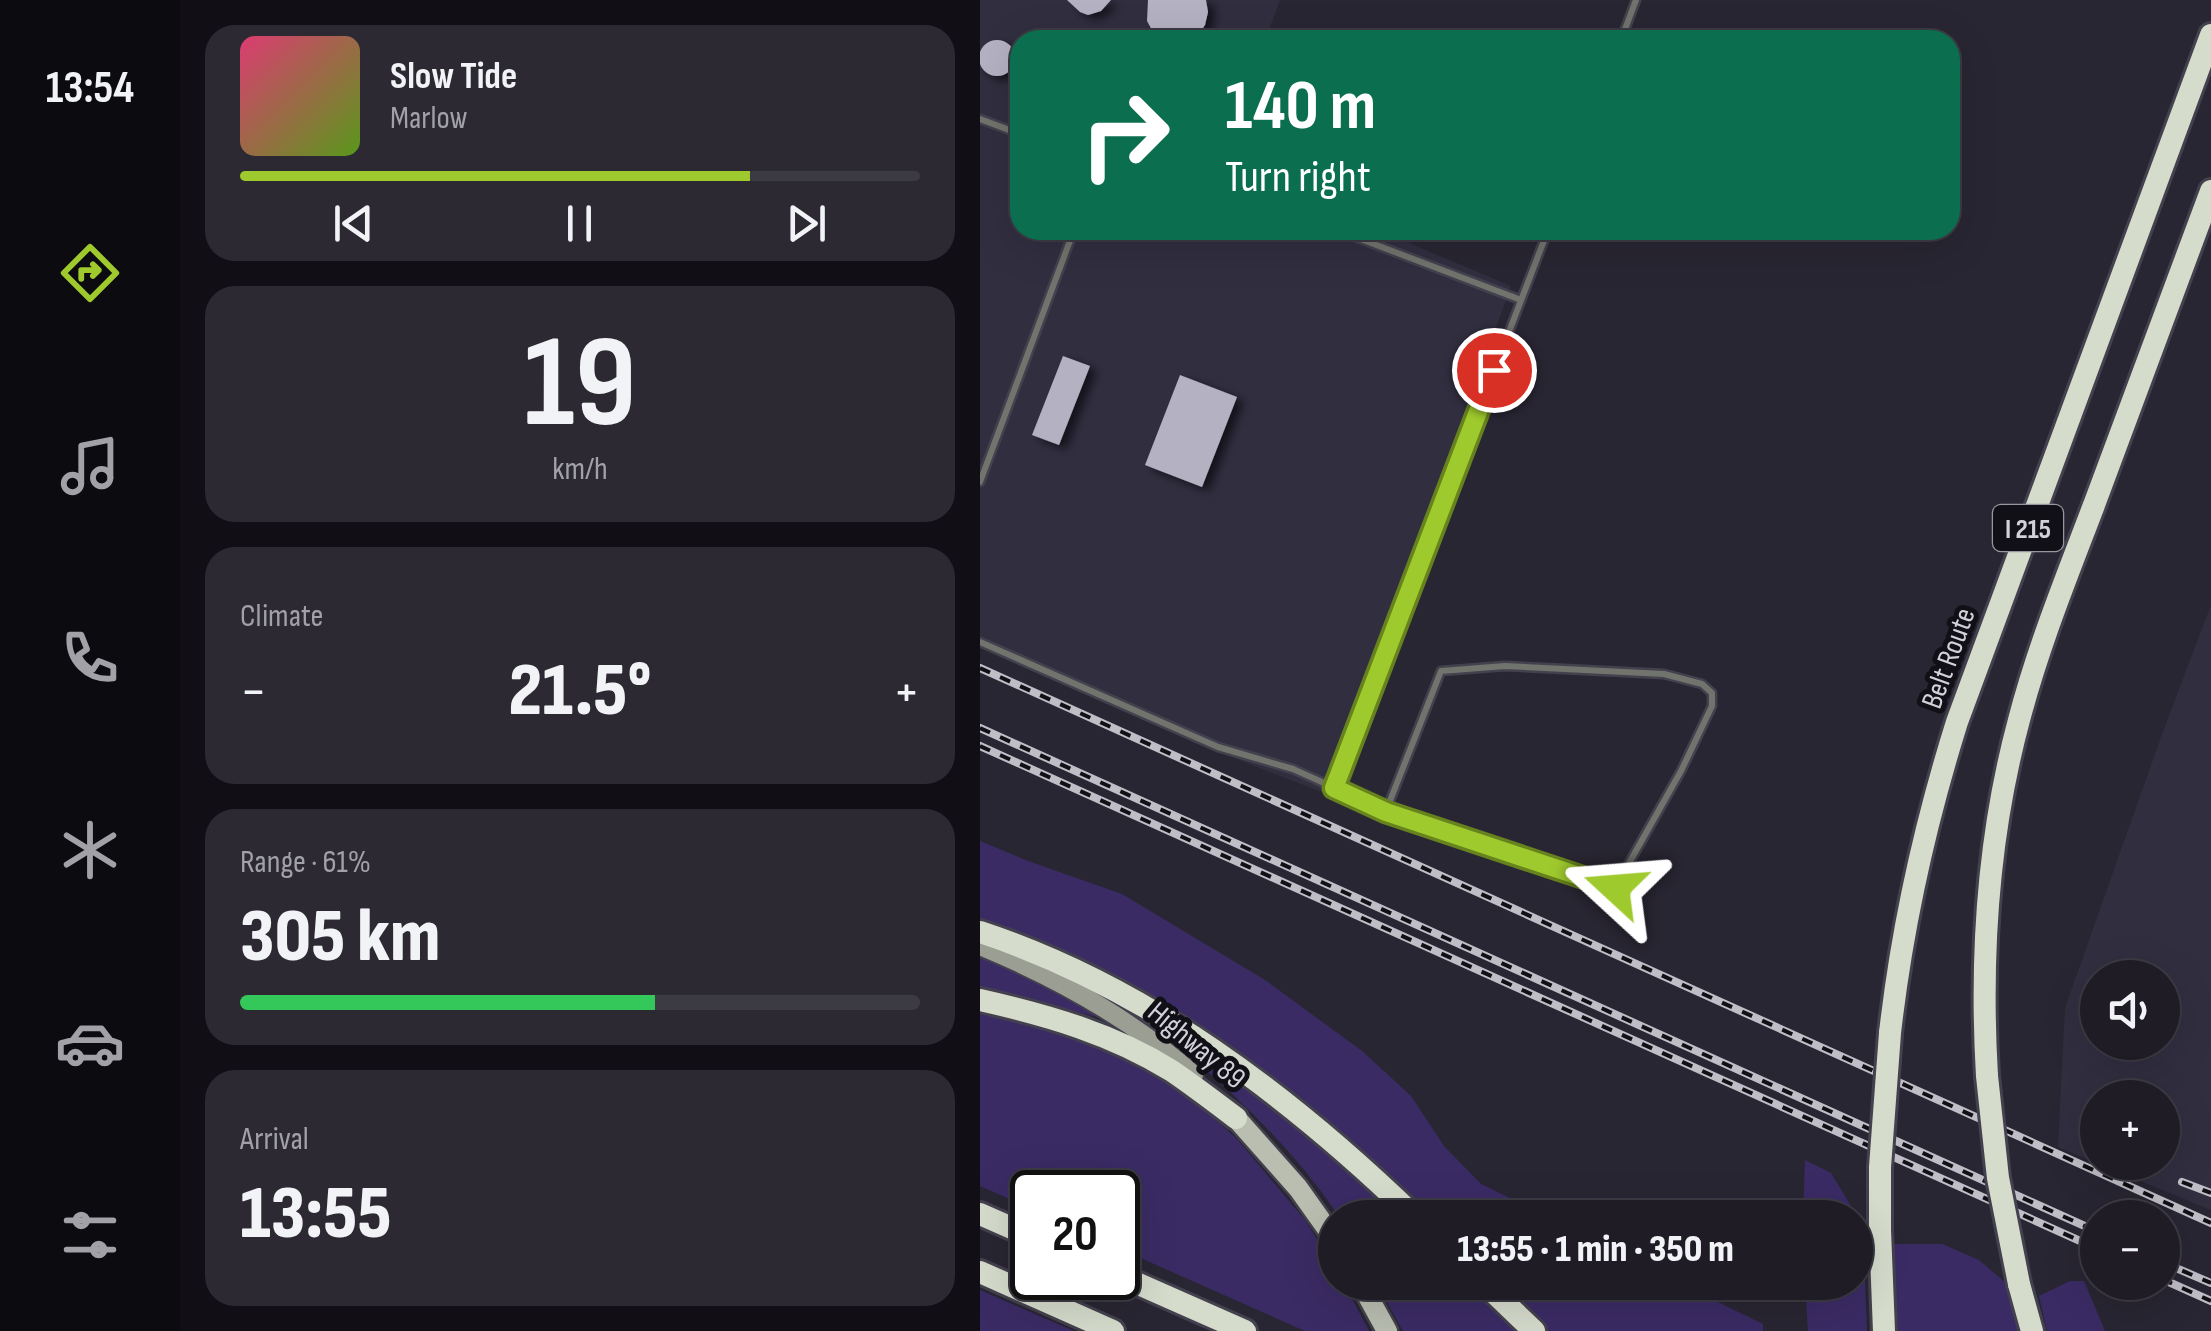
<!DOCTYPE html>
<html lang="en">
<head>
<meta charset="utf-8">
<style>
	:root { --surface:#1f1c26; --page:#2c2932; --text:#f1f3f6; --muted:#a1a1a7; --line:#3c3a43; --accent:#9fca2d }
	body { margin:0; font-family:"Sofia Sans Condensed",sans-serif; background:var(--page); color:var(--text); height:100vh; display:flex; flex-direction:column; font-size:38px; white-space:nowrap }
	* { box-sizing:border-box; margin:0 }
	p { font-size:32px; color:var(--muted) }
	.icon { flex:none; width:55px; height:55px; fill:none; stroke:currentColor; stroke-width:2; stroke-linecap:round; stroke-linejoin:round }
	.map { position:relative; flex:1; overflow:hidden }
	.sheet { display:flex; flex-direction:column; gap:25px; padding:25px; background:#110f15; width:800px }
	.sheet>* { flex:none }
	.top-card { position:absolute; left:30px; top:30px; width:950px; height:210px; border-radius:30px; box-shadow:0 10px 40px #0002,0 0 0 2px var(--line); background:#0b6e4f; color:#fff; overflow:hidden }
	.controls { position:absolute; left:1100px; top:960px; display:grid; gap:20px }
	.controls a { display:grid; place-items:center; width:100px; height:100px; border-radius:50%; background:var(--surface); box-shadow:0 10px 40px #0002,0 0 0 2px var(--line); font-size:50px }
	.speed { position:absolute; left:30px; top:1170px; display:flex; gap:20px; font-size:50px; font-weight:700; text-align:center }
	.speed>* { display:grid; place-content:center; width:130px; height:130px; border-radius:50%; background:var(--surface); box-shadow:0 10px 40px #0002,0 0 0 2px var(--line); line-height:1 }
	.speed .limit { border:5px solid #111; border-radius:15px; background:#fff; color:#111 }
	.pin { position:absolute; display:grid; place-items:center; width:85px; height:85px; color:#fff; margin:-42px; border:5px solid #fff; border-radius:50%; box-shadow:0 2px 10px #0007 }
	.me { position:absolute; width:110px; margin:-55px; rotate:289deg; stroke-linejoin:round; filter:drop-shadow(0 0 8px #0008) }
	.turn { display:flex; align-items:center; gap:35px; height:210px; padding:0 50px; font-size:45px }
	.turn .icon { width:130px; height:130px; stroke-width:2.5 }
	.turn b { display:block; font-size:70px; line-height:85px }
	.big { font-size:75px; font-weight:800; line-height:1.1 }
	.sheet .tile { flex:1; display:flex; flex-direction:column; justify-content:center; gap:15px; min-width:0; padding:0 35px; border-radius:30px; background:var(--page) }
	.sheet .dial { align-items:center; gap:0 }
	.dial b { font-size:130px; line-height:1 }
	.song { display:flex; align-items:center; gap:30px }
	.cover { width:120px; height:120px; border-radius:15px; background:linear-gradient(135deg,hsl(340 70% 55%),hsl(90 70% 35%)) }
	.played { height:10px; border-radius:5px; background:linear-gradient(90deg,var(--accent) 75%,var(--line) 75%) }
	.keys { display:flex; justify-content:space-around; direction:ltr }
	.heat { display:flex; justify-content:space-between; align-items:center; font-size:55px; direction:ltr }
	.charge { height:15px; border-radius:8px; background:linear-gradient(90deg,#34c759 61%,var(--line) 0) }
	.trip { position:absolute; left:338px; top:1200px; width:555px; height:100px; border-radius:50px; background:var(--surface); box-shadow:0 10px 40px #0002,0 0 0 2px var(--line); font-weight:800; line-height:100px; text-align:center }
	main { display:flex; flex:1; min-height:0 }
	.menu { display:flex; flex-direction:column; width:180px; justify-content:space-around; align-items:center; background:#0c0b0f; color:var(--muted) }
	.menu .icon { width:70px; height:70px }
	.menu .active { color:var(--accent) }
	.menu b { font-size:45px; color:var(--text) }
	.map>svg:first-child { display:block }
	.built { fill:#312e40; fill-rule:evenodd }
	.green { fill:#3b2b65 }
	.building { fill:#b4b1c2; filter:url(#shadow) }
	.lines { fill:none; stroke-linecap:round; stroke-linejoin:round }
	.lane-casing { stroke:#44414e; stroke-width:11 }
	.secondary-casing { stroke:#44414e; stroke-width:22 }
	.primary-casing { stroke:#44414e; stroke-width:25 }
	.highway-casing { stroke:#44414e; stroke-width:28 }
	.lane { stroke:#71736d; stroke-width:6 }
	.secondary { stroke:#9a9e93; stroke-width:18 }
	.primary { stroke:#b9beb1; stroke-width:20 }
	.highway { stroke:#d6dccc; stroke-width:22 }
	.rail-casing { stroke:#bfbec7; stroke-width:8 }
	.rail { stroke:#111016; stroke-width:4; stroke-dasharray:11; stroke-linecap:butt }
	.highway-bridge-casing { stroke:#44414e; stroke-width:28; stroke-linecap:butt }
	.highway-bridge { stroke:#d6dccc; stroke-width:22 }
	.route-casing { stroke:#67831d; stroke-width:25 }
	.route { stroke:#9fca2d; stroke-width:18 }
	.labels { text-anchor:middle; stroke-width:10; stroke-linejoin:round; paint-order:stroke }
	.shield { fill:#111016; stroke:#98979f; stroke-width:2.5 }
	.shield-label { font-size:28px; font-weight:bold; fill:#d2d1da }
	.street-label { font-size:30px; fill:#d2d1da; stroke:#111016 }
</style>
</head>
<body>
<main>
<nav class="menu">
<b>13:54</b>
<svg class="icon active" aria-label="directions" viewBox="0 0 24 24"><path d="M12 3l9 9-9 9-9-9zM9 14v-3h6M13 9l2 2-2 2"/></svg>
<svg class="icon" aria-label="music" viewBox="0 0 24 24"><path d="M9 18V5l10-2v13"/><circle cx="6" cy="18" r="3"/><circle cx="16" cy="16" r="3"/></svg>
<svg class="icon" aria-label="phone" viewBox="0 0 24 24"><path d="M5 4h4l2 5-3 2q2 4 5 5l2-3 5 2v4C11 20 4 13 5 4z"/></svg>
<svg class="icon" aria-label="climate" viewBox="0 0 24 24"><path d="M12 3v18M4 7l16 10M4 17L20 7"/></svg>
<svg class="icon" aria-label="car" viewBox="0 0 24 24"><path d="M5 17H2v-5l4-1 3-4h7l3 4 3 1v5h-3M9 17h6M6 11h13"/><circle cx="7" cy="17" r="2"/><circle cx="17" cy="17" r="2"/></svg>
<svg class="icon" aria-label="filters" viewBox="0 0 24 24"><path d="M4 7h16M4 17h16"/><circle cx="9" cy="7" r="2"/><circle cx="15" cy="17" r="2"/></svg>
</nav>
<section class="sheet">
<div class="tile">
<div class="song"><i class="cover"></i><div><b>Slow Tide</b><p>Marlow</p></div></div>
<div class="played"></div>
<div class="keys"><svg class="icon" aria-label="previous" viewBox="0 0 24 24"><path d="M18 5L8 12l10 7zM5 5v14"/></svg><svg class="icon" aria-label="pause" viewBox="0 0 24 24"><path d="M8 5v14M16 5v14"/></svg><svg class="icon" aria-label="next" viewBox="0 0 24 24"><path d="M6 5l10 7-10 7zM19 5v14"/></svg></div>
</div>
<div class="tile dial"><b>19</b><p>km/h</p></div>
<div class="tile"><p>Climate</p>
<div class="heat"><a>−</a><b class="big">21.5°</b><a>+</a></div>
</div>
<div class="tile"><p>Range · 61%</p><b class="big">305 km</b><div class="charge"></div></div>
<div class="tile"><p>Arrival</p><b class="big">13:55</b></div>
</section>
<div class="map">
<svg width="1231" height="1331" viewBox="0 0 1231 1331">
	<defs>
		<filter id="shadow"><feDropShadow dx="7" dy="4.5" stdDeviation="5" flood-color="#0009"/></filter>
	</defs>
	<rect width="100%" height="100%" fill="#292633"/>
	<!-- built -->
	<g class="built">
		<polygon points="0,0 300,0 285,40 40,40 40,230 398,230 531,286 347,794 249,756 0,643"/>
		<path d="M1231,605V1210L1078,1147L1085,1008L1181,737ZM1118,978H1182V1042H1118ZM1118,1098H1182V1162H1118Z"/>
	</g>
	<!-- green -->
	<g class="green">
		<polygon points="0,841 48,861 142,894 285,980 382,1051 431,1096 464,1146 501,1184 569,1217 452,1217 360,1131 258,1053 172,999 0,923"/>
		<path d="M0,956C43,975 85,993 124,1019L0,986Z"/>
		<polygon points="0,1009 26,1014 131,1049 200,1088 257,1139 325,1220 355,1268 355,1282 364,1283 389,1331 325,1331 138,1248 138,1192 52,1192 52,1209 0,1186"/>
		<path d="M230,1062L304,1112L424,1217H359C323,1162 274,1113 225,1069Z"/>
		<polygon points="825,1160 851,1173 883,1226 887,1331 828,1331 825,1283 875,1282 875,1218 823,1217"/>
		<polygon points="912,1244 962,1244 999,1260 1027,1284 1039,1331 918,1331"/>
		<polygon points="1090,1281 1104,1281 1125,1331 1067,1331 1059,1296"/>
		<polygon points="396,1283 490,1283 541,1331 423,1331"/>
		<polygon points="519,1283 699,1283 783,1324 783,1331 569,1331"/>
		<polygon points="0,1290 94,1331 0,1331"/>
	</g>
	<!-- building -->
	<g class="building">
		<polygon points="87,0 131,0 121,11 108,15 100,12"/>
		<polygon points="168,0 226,0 228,12 225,25 218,35 210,40 183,40 173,32 167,21"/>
		<circle cx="17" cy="58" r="18"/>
		<polygon points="83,356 110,366 79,445 52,435"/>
		<polygon points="200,375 257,397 222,487 165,465"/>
	</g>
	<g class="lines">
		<!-- lane casing -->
		<g class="lane-casing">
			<g id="lane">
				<polyline points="641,40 656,0"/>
				<polyline points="0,119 40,134"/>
				<polyline points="357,230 541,300"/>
				<polyline points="0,482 94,230"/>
				<polyline points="0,642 238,747 313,769 406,811 635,888 701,771 732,706 732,693 722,684 684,674 525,666 461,671 406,811"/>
				<polyline points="354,789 568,230"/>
			</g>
		</g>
		<!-- secondary casing -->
		<g class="secondary-casing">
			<path id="secondary" d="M0,946C77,978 152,1019 214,1075"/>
		</g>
		<!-- primary casing -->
		<g class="primary-casing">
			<g id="primary">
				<polyline points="256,1118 318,1188 355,1240"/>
				<polyline points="380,1282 407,1331"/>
			</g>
		</g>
		<!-- highway casing -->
		<g class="highway-casing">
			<g id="highway">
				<path d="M0,932C167,987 311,1097 436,1218"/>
				<path d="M0,1000C67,1015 133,1034 192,1071C214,1086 235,1102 256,1118"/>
				<path d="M910,1033C922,927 945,824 977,722L1231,35"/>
				<path d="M1007,1076C1000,957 1008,835 1039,720C1058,647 1087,576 1114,505C1153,400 1192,295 1231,191"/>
				<polyline points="0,1214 52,1237"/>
				<polyline points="900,1230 904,1331"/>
				<polyline points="0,1272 133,1331"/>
				<polyline points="138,1275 265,1331"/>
				<polyline points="503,1282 554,1331"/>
				<polyline points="1039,1284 1052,1331"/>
			</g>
		</g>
		<!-- lane -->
		<use href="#lane" class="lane"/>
		<!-- secondary -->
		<use href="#secondary" class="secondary"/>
		<!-- primary -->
		<use href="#primary" class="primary"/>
		<!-- highway -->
		<use href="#highway" class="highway"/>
		<!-- rail casing -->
		<g class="rail-casing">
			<g id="rail">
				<polyline points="0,668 1231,1223"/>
				<polyline points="0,728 1118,1232"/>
				<polyline points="0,746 1118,1249"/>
				<polyline points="1202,1182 1231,1193"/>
				<polyline points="1182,1262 1231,1283"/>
				<polyline points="1182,1279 1231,1301"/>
			</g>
		</g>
		<!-- rail -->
		<use href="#rail" class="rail"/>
		<!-- highway-bridge casing -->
		<g class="highway-bridge-casing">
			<g id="highway-bridge">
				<polyline points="1007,1076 1018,1178 1039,1284"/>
				<polyline points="900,1230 900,1167 910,1033"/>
			</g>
		</g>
		<!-- highway-bridge -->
		<use href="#highway-bridge" class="highway-bridge"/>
	</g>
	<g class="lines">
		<!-- route casing -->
		<g class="route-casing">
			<polyline id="route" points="514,370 354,788 406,812 635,888"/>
		</g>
		<!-- route -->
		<use href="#route" class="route"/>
	</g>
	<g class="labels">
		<!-- shield labels -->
		<rect class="shield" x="1013" y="505" width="70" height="46" rx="8"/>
		<g class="shield-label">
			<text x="1048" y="538">I 215</text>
		</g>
		<!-- street labels -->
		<g class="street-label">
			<text transform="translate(968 658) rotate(-70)" y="10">Belt Route</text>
			<text transform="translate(217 1045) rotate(40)" y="10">Highway 89</text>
		</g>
	</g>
</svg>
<div class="controls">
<a><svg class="icon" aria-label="sound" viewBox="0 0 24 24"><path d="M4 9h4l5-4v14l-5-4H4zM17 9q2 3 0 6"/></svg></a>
<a>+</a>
<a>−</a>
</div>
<div class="speed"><div class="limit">20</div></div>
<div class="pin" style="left:514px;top:370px;background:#d93025"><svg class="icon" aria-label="arrive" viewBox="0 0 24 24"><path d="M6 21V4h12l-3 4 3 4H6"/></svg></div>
<svg class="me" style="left:635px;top:888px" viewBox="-20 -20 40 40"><path d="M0-17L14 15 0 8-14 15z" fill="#9fca2d" stroke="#fff" stroke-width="4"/></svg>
<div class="trip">13:55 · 1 min · 350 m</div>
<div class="top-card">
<div class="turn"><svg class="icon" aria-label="right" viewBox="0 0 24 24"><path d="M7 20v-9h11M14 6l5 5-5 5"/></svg><div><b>140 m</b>Turn right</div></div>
</div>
</div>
</main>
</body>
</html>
